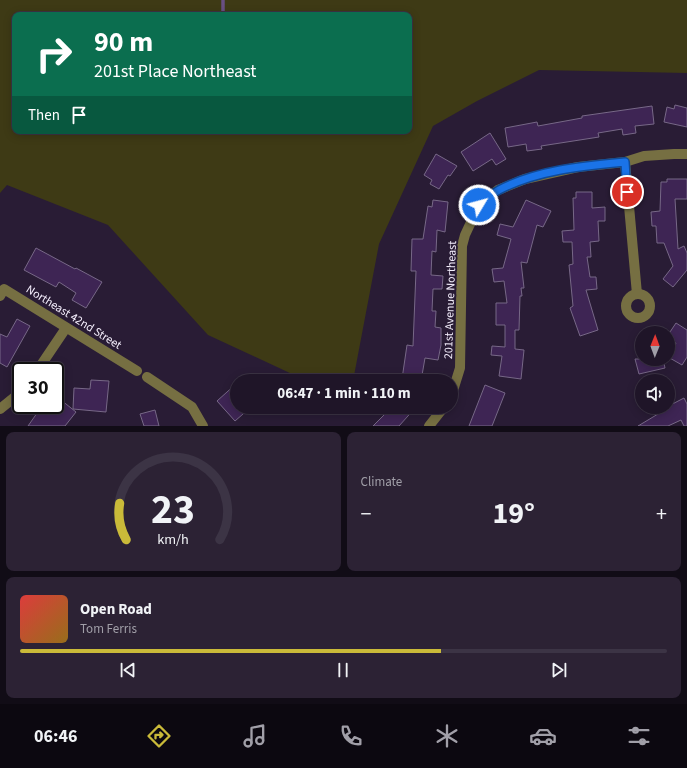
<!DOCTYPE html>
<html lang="en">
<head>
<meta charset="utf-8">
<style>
	:root { --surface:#1f1528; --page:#2c2234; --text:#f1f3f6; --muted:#a19fa8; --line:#3c3445; --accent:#caba39 }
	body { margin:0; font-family:"Source Sans 3",sans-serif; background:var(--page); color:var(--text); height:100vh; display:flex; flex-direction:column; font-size:15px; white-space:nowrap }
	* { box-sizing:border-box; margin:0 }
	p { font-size:13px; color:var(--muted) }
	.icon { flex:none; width:22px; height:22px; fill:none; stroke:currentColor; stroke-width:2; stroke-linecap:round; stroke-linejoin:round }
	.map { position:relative; height:426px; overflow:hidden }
	.details { display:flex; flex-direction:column; gap:6px; padding:6px; background:#110c16; flex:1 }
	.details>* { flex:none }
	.top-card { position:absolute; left:12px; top:12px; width:400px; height:122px; border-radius:8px; box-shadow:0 2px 10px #0003,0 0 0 1px var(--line); background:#0b6e4f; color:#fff; overflow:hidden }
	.needle { width:26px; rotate:1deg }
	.tools { position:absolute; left:635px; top:326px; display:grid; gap:8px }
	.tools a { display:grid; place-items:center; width:40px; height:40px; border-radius:50%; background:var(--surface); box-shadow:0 2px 10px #0003,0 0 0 1px var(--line); font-size:20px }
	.speed { position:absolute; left:12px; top:362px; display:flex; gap:8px; font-size:20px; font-weight:700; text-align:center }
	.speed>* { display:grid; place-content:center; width:52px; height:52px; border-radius:50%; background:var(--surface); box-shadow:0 2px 10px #0003,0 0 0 1px var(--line); line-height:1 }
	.speed .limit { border:2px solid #111; border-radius:6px; background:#fff; color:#111 }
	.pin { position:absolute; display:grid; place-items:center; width:34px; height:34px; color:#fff; margin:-17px; border:2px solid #fff; border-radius:50%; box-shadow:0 1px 4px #0007 }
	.me { position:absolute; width:44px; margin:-22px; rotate:53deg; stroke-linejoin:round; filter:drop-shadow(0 0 3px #0008) }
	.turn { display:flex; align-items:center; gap:14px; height:84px; padding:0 16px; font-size:18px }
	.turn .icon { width:52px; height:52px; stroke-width:2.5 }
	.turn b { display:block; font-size:28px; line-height:34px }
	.then { display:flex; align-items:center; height:38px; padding:0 16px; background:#0003; gap:8px; font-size:15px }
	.big { font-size:30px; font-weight:700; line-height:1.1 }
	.details .widget { flex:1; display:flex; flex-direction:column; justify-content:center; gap:6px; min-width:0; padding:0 14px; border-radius:8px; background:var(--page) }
	.details .dial { align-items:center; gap:0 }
	.dial svg { height:104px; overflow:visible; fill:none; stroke:var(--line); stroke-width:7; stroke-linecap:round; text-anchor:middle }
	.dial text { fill:var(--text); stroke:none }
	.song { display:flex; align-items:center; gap:12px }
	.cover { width:48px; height:48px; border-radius:6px; background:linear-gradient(135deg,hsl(0 70% 55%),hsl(40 70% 35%)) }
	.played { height:4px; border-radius:2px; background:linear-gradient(90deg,var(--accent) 65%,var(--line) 65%) }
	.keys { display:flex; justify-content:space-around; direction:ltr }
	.heat { display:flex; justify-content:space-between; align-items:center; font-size:22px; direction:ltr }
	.details .tiles { flex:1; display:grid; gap:6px; grid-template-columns:1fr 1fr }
	.widget:last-child { grid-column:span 2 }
	.trip { position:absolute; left:230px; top:374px; width:228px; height:40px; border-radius:20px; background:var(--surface); box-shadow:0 2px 10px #0003,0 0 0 1px var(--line); font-weight:700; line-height:40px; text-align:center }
	.dock { display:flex; height:64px; justify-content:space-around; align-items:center; background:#0c0810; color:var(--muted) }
	.dock .icon { width:28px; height:28px }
	.dock .active { color:var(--accent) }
	.dock b { font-size:18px; color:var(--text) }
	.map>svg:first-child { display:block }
	.green { fill:#3e3a15; fill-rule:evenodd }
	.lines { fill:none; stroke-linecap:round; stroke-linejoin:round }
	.stream { stroke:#694f82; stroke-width:3.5 }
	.building { fill:#3e2554; stroke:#776887 }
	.street { stroke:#766f42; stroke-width:10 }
	.route-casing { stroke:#114b97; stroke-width:10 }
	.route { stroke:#1a73e8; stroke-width:7 }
	.labels { text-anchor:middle; stroke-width:4; stroke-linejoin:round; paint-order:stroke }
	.street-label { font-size:12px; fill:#f6f0fe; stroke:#291c35 }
</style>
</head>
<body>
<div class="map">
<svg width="687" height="426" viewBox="0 0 687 426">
	<rect width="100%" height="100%" fill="#291c35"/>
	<!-- green -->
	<path class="green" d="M0,0H687V73L539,70L477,101L433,126L379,244L353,381H307L208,335L108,225L7,185L0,193ZM15,15H409V131H15Z"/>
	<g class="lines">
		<!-- stream -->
		<polyline class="stream" points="223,0 223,15"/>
	</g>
	<!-- building -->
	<g class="building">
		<polygon points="675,105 687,108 687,127 664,122 667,107 674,109"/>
		<polygon points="652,106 654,124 635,126 636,133 623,135 622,129 598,133 599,137 541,146 542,149 527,151 526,144 508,147 505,128 537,122 538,126 582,118 582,116"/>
		<polygon points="490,133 506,159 496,165 492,159 473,171 461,152"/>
		<polygon points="436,154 457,166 450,176 448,175 439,189 430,184 432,180 424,175"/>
		<polygon points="667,179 687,179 687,199 675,199 678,249 684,246 687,253 687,270 673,287 663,279 673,266 664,243 657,243 656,226 652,226 651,212 660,211 661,182 667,182"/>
		<polygon points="576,192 592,192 592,208 605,207 605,221 598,221 599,241 590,242 591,257 587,257 590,277 596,277 597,289 586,290 598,330 580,336 570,308 573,306 569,265 573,264 572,242 563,242 562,231 574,230 573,198 576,198"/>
		<polygon points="433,200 448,202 445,232 437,230 436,252 432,251 431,275 443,276 442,289 433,289 432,311 436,311 435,327 441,328 441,345 438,360 425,358 421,381 415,381 402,379 407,345 413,346 416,271 411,271 412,239 423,239 428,206 432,207"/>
		<polygon points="526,200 551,211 543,227 537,225 527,263 521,262 524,288 521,288 522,296 520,296 519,330 515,330 515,349 524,350 521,379 499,376 502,356 491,355 492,346 505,347 505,325 496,325 496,303 507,303 504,281 494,282 492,269 503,268 511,239 497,235 500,224 513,227"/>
		<polygon points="36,248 75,269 76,268 102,282 86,308 72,300 76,293 59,282 56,287 24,270"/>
		<polygon points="17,319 30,326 7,367 0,363 0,334 7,337"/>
		<polygon points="676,323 687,330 687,357 682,365 668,357 676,343 668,338 668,335"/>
		<polygon points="635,359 663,359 665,368 639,374"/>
		<polygon points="91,380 109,381 106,412 73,409 74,388 90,389"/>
		<polygon points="237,383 237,407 251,407 235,421 217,401"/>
		<polygon points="485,385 505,393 492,426 469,426"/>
		<polygon points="684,398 687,404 687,426 684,426 681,420 668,426 638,426 658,414 657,412"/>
		<polygon points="61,400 76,412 65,426 28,426 42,406 51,413"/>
		<polygon points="392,407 416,407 399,426 373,426"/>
		<polygon points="155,410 159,426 144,426 140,414"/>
	</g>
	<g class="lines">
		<!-- street -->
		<g class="street">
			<polyline points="625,162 637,294"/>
			<circle cx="638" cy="306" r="12"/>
			<polyline points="0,296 4,289 137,371"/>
			<polyline points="37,371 66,328"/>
			<polyline points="147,377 192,407 203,426"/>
			<polyline points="451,397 460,368 462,246 465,235 479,205 498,190 525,179 578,167 625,162 644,156 674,154 687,154"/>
			<polyline points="0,409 21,392"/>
			<polyline points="429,426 444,407"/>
		</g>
	</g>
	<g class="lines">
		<!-- route casing -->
		<g class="route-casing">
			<path id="route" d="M479,205C485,200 492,194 499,190C537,170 583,166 625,162L627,192"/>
		</g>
		<!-- route -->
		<use href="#route" class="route"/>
	</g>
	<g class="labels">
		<!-- street labels -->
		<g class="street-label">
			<text transform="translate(450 300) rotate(-88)" y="4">201st Avenue Northeast</text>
			<text transform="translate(74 317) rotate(32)" y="4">Northeast 42nd Street</text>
		</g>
	</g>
</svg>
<div class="tools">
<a><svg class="needle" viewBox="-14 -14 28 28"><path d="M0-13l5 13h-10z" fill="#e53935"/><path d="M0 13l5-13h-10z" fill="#a19fa8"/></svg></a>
<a><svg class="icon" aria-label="sound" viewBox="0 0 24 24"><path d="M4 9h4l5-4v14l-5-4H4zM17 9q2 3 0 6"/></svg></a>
</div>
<div class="speed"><div class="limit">30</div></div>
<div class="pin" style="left:627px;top:192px;background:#d93025"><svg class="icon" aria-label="arrive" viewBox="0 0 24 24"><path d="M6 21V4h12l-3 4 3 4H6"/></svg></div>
<svg class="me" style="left:479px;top:205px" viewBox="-20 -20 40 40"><circle r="17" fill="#1a73e8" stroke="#fff" stroke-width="3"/><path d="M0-11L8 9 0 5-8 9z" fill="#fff"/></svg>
<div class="trip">06:47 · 1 min · 110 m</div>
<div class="top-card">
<div class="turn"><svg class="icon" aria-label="right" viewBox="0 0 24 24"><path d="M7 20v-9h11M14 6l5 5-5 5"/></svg><div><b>90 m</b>201st Place Northeast</div></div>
<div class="then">Then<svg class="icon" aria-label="arrive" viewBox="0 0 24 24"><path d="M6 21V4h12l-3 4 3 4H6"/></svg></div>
</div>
</div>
<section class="details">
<div class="tiles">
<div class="widget dial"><svg viewBox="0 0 100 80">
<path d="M14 69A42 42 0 1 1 86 69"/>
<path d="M14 69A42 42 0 0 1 9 41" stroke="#caba39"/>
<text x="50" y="56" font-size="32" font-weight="700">23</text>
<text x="50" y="72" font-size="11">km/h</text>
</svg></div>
<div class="widget"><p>Climate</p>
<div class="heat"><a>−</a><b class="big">19°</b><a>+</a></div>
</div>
<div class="widget">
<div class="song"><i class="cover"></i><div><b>Open Road</b><p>Tom Ferris</p></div></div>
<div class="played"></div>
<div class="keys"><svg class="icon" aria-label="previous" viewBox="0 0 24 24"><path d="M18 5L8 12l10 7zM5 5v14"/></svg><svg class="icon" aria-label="pause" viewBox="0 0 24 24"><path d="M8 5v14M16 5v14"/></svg><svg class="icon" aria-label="next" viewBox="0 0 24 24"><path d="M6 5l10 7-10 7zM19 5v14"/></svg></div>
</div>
</div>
</section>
<nav class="dock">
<b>06:46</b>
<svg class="icon active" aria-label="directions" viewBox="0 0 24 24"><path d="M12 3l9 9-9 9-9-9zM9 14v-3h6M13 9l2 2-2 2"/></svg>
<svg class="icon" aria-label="music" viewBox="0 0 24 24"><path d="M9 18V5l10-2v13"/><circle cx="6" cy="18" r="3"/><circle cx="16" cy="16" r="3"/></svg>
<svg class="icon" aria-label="phone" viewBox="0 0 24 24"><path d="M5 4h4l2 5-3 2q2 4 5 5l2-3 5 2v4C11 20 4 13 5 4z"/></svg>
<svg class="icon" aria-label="climate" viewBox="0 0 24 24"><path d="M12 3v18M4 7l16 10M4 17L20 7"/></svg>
<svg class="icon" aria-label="car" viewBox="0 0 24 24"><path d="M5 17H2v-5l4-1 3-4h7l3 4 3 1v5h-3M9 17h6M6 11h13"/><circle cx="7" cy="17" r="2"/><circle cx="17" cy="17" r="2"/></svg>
<svg class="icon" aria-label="filters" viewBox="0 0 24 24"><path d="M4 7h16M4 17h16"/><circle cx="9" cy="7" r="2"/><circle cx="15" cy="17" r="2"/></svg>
</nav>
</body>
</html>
